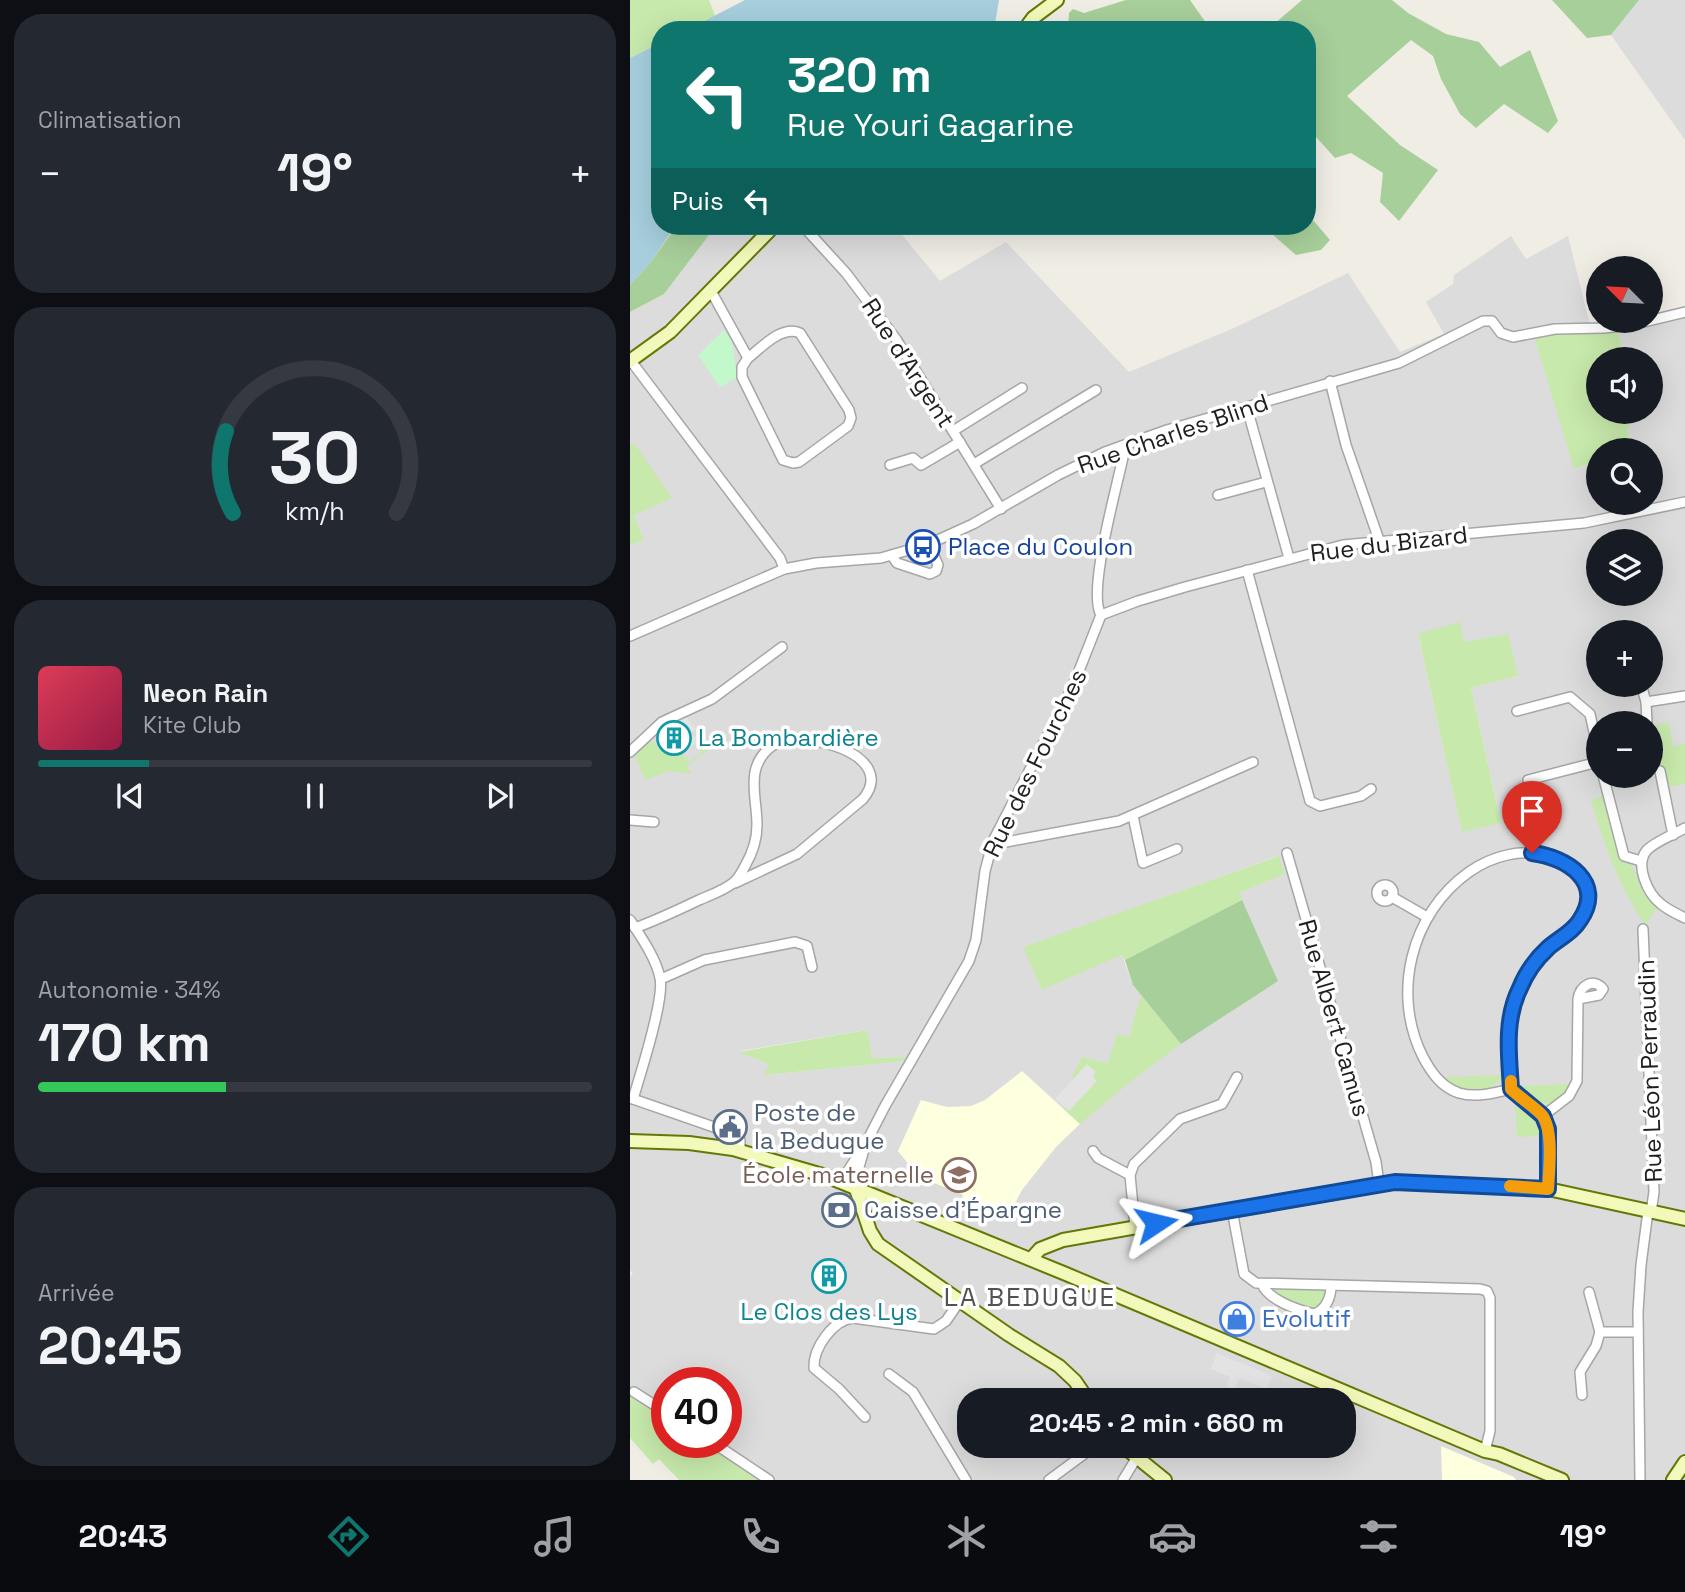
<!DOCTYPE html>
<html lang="fr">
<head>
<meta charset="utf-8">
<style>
	:root { --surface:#171b24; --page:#242831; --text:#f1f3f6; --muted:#9ea1a6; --line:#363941; --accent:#0f766e }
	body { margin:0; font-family:"Space Grotesk",sans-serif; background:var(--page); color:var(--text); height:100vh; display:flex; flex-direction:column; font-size:26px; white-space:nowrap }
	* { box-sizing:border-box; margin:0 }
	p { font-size:23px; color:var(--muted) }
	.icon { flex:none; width:38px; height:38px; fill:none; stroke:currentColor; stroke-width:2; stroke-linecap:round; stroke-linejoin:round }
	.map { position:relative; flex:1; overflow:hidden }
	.sheet { display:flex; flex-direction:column; gap:14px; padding:14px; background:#0d0f14; width:630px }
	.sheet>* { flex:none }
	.banner { position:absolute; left:21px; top:21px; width:665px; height:214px; border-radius:28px; box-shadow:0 7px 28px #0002; background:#0f766e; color:#fff; overflow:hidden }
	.needle { width:46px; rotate:294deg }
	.controls { position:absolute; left:956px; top:256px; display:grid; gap:14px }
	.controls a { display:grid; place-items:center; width:77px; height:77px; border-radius:50%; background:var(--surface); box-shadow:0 7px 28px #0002; font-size:35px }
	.speed { position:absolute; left:21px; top:1367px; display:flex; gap:14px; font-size:35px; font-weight:700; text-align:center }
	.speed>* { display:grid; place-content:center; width:91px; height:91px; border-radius:50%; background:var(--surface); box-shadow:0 7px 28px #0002; line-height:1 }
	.speed .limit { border:10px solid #d22; background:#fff; color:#111 }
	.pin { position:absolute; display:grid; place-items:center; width:60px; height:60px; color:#fff; margin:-72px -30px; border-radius:50% 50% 50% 0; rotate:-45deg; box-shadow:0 0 7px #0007 }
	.pin .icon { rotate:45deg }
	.me { position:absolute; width:77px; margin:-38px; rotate:80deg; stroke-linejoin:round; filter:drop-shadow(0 0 5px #0008) }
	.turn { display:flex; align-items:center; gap:24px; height:147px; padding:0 21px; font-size:32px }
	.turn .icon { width:91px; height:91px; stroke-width:2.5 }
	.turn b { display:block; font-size:49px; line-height:60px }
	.then { display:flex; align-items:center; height:66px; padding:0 21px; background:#0003; gap:14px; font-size:26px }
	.big { font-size:52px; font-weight:800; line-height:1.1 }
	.sheet .card { flex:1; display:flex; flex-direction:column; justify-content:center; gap:10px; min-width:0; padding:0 24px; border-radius:28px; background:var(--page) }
	.sheet .dial { align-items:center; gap:0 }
	.dial svg { height:182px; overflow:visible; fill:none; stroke:var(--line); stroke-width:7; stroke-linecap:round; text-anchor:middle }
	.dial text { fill:var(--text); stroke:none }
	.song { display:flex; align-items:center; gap:21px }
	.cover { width:84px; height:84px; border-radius:10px; background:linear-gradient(135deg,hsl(350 70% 55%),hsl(340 70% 35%)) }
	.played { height:7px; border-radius:4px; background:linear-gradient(90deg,var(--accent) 20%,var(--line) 20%) }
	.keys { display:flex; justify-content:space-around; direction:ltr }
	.heat { display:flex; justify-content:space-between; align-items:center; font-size:38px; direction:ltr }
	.charge { height:10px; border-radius:5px; background:linear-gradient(90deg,#34c759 34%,var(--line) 0) }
	.trip { position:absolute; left:327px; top:1388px; width:399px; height:70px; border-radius:28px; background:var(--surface); box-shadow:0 7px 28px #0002; font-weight:800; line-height:70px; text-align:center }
	.tab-bar { display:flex; height:112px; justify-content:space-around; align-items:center; background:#090b0e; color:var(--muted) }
	.tab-bar .icon { width:49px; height:49px }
	.tab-bar .selected { color:var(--accent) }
	.tab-bar b { font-size:32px; color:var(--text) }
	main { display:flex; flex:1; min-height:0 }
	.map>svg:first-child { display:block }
	.residential { fill:#dddcdc; fill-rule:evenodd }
	.education { fill:#fdffdf }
	.grass { fill:#c7e9ac }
	.forest { fill:#a7cf9a }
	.park { fill:#c3f9ca }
	.parking { fill:#e3e3e3 }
	.water { fill:#a6cedd }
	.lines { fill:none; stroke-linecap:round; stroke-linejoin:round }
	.street-casing { stroke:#a6a6a6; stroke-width:12 }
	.secondary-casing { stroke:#657706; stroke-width:16 }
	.street { stroke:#fff; stroke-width:9 }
	.secondary { stroke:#f3f9ba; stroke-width:12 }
	.route-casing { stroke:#114b97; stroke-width:18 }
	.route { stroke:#1a73e8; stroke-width:12 }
	.slow { stroke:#f59e0b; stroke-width:12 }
	.labels { text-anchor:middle; stroke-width:7; stroke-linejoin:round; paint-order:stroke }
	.street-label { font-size:24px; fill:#1f1f1f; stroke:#fff }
	.transit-label { font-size:24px; fill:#164399; stroke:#fff; text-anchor:start }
	.culture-label { font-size:24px; fill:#0d838f; stroke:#fff; text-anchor:start }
	.service-label { font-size:24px; fill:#4e5e75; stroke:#fff; text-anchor:start }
	.education-label { font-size:24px; fill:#785e54; stroke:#fff; text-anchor:end }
	.shop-label { font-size:24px; fill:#366cbe; stroke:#fff; text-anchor:start }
	.neighbourhood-label { font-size:26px; letter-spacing:2px; fill:#525252; stroke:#fff }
</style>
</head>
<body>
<main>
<section class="sheet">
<div class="card"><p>Climatisation</p>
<div class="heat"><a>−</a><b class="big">19°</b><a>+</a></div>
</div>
<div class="card dial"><svg viewBox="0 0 100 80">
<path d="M14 69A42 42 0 1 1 86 69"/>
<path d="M14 69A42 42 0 0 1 11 33" stroke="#0f766e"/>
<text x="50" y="56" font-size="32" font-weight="700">30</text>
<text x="50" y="72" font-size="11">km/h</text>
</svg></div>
<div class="card">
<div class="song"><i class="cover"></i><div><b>Neon Rain</b><p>Kite Club</p></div></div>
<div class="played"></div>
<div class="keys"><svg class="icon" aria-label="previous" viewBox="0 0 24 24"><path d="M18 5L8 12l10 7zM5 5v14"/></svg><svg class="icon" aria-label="pause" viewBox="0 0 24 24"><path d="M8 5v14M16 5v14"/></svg><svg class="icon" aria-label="next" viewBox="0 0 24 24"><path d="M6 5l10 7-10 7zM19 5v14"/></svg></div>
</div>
<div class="card"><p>Autonomie · 34%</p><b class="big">170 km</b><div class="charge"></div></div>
<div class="card"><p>Arrivée</p><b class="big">20:45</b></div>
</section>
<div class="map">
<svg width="1055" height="1480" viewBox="0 0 1055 1480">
	<rect width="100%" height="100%" fill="#f0ede5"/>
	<!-- residential -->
	<g class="residential">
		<polygon points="1009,0 1055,0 1055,140 981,35"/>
		<path d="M86,226H265L310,281L376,242L499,372L604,328L718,273L770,352L814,334L796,302L823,284L824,275L881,236L896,259L938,236L960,325L904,336L945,469L968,461V502H1020V450H999L1003,448L997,432L1004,411H1020V359H995L987,329L1055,314V1480H144L87,1442H96V1382H37V1409L0,1384V1277L3,1272L0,1271V545L14,540L4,515L0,446V312L34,294ZM968,541H1020V593H968ZM968,632H1020V684H968ZM788,635L833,642L888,676L841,688L871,822L832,831ZM968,723H1020V775H968ZM648,856L655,874L608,893L612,900L551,1043L503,985L492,955L393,948ZM236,1030L242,1058L275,1057L274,1061L136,1075L138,1064L110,1051ZM340,1400H714V1446H340Z"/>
	</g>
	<!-- education -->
	<g class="education">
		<polygon points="392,1071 450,1124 426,1147 392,1190 375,1222 350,1211 334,1200 332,1194 289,1177 268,1151 291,1100 317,1107 341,1106 355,1100"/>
		<polygon points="811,1446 884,1477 886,1480 812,1480"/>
	</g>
	<!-- grass -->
	<g class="grass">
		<polygon points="0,0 79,0 85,16 57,30 30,30 30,43 0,58"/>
		<polygon points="987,329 995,359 968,359 968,411 1004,411 997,432 1003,448 968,450 968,461 944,469 904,336 916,333"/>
		<polygon points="4,443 42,498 4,515 14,540 0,545 0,446"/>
		<polygon points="830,622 834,642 878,634 888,676 841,688 871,823 832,832 788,634"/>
		<polygon points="1039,722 1043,746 1055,744 1055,784 1037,787 1033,771 1023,773 1020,751 1023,750 1020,726"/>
		<polygon points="79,741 83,746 56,767 62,774 39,771 15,780 4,753 17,742 24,742 32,751 42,743 60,762 71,753 69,749"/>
		<path d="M972,796L989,859L1001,864L1015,895L1028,906L1015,925C989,886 974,845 961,800Z"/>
		<polygon points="649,856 655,874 609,893 612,900 495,960 491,955 412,990 393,947"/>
		<polygon points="511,996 551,1044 501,1081 450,1124 434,1109 435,1107 439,1111 462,1077 457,1064 444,1079 442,1077 452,1057 478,1063 487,1034 499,1037"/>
		<polygon points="237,1030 242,1058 276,1057 275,1061 135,1075 138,1064 109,1052"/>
		<path d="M874,1075C859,1098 830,1093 812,1077Z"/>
		<path d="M941,1084C928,1108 904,1111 890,1086Z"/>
		<path d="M885,1103C899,1112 911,1118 911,1136L887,1137Z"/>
		<polygon points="636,1287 649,1287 649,1290 695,1288 698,1290 692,1307 682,1310 647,1297"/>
		<polygon points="0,1384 21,1400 37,1417 37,1442 75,1442 132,1480 49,1480 29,1459 23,1464 0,1438"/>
	</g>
	<!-- forest -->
	<g class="forest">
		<polygon points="496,0 560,0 581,30 438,30 439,13 443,9 454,13"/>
		<polygon points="672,0 762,0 778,13 816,34 849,42 870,67 900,50 928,121 918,133 874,104 846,128 830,114 811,79 803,56 781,40 717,96 770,145 808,170 769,221 750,202 753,173 721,153 705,158 677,127 677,30 637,30"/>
		<polygon points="922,0 1009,0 981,35 957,38"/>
		<polygon points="677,213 700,240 691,250 666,255 633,226 677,226"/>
		<polygon points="49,226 86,226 34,294 0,312 0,285 20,263 45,228"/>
		<polygon points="612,900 648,981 551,1044 503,985 495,960"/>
	</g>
	<!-- park -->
	<polygon class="park" points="94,330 102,342 107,378 90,387 68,355"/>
	<!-- parking -->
	<g class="parking">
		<polygon points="55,715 66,729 61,734 64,737 69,733 73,738 59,748 42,726 33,732 30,728"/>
		<polygon points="457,1064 466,1072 463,1077 467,1081 439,1111 425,1099"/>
		<polygon points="587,1353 642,1376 637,1389 610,1378 604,1389 596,1386 600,1377 581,1369"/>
	</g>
	<!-- water -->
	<g class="water">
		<polygon points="115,0 369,0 364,30 57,30"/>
		<polygon points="30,43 30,226 49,226 44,228 20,263 0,285 0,58"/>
	</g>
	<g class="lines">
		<!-- street casing -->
		<g class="street-casing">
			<g id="street">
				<polyline points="173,226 216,273 266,339 371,509"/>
				<path d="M81,291L118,358L112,367V377L153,460L163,463L169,462L218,426L221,418L219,410L170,333C152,325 132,347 118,358"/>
				<polyline points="1,361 150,558 154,569"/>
				<polyline points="700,381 716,445 749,540"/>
				<polyline points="617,408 659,558"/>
				<polyline points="323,431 392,388"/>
				<polyline points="344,464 466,390"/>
				<polyline points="260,465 283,458 291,465 330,442"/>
				<polyline points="588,495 636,482"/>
				<polyline points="262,556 267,563 300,574 306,571 308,565 299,544"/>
				<polyline points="617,570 680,801 690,806 731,796 741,789"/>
				<polyline points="471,615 508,601 555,587 713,545 954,523 1055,502"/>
				<polyline points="0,636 154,569 186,563 251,558 299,544 343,524 428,475 475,452 537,430 769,363 853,321 862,321 871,333 883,337 925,329 974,328 1001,325 1055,312"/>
				<polyline points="1011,684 1016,702 1055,696"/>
				<polyline points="1016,702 1017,723"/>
				<polyline points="887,711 940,697 960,714 968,750"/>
				<polyline points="1020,746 1021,751"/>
				<polyline points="0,752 32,722 82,699 152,647"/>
				<polyline points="1030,771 1043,835"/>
				<polyline points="973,775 994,856 1011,861"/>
				<polyline points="898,780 968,762"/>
				<polyline points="503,816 513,863 547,849"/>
				<polyline points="0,820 24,822"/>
				<path d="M1055,828C1043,835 1026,841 1017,850C1004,865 1018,894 1031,904C1038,910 1047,914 1055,918"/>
				<polyline points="363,841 376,842 489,821 623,762"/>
				<polyline points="657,853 746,1162 749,1184"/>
				<circle cx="755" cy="893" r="8"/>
				<polyline points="762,897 797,917"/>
				<path d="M0,920C11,937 26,958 30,978C35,999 10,1075 3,1099"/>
				<path d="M5,928C27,920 48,910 69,900C80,895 93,891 103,883C108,879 112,872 115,866C122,854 127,840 127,825C127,796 114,767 142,746C170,727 270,754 233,799L167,854L105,883"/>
				<polyline points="1013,929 1024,1192 1021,1212"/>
				<polyline points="31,979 74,960 165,942 177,946 182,967"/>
				<path d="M881,1089C879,1055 875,1021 889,990C895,975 904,962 915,951C935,931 962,922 956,889C953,870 936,860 919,856C891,848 862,856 839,872C781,913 761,994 793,1057C801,1072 811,1087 829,1093C846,1098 864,1093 881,1089L913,1116L918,1129V1189"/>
				<polyline points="0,1098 101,1133 110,1140 110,1151"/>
				<path d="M913,1116L939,1096L947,1081L948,999C950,986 963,977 973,989L969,995L948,999"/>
				<polyline points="463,1151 468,1158 500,1175"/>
				<path d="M211,1182L237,1141L255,1106L339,961L346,940L355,871L363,841L443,686L471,615C457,592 487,487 493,457L492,446"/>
				<polyline points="223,1188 235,1146"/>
				<polyline points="602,1210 614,1274 626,1283 850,1289 857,1291 860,1298 860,1431 855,1451"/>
				<polyline points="505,1227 500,1175 504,1164 550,1119 592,1104 607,1077"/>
				<path d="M632,1284C638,1300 668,1310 684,1314C696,1310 701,1297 701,1286"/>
				<polyline points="959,1292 970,1332 1008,1332"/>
				<polyline points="259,1374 283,1392 336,1480"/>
				<polyline points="4,1392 37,1413"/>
				<polyline points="952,1395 950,1372 966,1346 970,1332"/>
				<path d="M235,1417L209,1389L184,1368C183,1348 203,1320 223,1318L304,1329L316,1321L331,1299"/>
				<polyline points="82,1442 139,1480"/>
				<polyline points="419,1480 465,1446"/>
				<polyline points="493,1480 507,1457"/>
				<polyline points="1010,1480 1008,1312 1011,1265 1018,1211"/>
			</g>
		</g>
		<!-- secondary casing -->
		<g class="secondary-casing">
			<g id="secondary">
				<polyline points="394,30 403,18 427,0"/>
				<polyline points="0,361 40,332 144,226"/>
				<polyline points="0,1141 59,1143 103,1149 196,1176 436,1274 855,1451 869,1454 932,1480"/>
				<polyline points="226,1189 240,1231 248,1244 379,1335 429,1366 445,1381 458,1400"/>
				<polyline points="401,1259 410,1249 433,1240 765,1182 918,1189 1055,1219"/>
				<polyline points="493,1446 535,1480"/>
				<polyline points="1043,1480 1055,1462"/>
			</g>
		</g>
		<!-- street -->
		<use href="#street" class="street"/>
		<!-- secondary -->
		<use href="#secondary" class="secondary"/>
	</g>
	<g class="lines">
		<!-- route casing -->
		<g class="route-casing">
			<path id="route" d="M526,1223L765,1182L918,1189V1129L913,1116L881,1089C879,1055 874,1020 890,988C896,973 906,959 918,948C928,939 943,932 950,920C976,882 936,857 902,853"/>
		</g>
		<!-- route -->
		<use href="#route" class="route"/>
		<!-- slow -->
		<path class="slow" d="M880,1186L918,1189C919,1170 924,1128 911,1114C902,1105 890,1098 881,1089V1081"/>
	</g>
	<!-- icons -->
	<defs>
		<g id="bus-ring" transform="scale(1.75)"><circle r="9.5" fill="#fff" stroke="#1a4fb4" stroke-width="1.5"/><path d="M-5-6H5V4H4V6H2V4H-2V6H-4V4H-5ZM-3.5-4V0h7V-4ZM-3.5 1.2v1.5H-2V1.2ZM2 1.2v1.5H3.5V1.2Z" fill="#1a4fb4"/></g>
		<g id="building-ring" transform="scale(1.75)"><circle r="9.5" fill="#fff" stroke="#0f9aa8" stroke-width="1.5"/><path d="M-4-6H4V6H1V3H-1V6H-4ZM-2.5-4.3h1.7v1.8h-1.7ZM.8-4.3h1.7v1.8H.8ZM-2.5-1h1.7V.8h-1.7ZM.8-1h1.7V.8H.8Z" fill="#0f9aa8"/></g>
		<g id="civic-ring" transform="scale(1.75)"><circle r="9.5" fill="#fff" stroke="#5c6f8a" stroke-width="1.5"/><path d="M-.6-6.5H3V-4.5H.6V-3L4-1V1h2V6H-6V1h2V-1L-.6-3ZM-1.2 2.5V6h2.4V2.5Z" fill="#5c6f8a"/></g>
		<g id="school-ring" transform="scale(1.75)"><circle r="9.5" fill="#fff" stroke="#8d6e63" stroke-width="1.5"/><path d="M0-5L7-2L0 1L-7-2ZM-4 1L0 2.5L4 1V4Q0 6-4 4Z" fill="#8d6e63"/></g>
		<g id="bank-ring" transform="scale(1.75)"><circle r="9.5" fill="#fff" stroke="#5c6f8a" stroke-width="1.5"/><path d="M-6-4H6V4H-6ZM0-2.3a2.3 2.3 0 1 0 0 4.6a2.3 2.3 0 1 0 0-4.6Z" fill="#5c6f8a"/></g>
		<g id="shop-ring" transform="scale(1.75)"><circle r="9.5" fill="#fff" stroke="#3f7fe0" stroke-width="1.5"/><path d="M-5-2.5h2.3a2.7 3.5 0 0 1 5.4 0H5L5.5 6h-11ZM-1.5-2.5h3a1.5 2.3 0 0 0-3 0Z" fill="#3f7fe0"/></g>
	</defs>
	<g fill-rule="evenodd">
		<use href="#bus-ring" x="293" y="547"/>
		<use href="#building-ring" x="44" y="738"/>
		<use href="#civic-ring" x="100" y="1127"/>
		<use href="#school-ring" x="329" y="1175"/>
		<use href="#bank-ring" x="209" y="1210"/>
		<use href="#building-ring" x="199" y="1276"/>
		<use href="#shop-ring" x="607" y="1319"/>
	</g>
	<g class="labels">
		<!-- street labels -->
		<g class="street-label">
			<text transform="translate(278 363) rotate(57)" y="8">Rue d'Argent</text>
			<text transform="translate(543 434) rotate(-19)" y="8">Rue Charles Blind</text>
			<text transform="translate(759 544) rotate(-7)" y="8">Rue du Bizard</text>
			<text transform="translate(405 763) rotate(-64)" y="8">Rue des Fourches</text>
			<text transform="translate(704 1018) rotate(74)" y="8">Rue Albert Camus</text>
			<text transform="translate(1020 1071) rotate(-92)" y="8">Rue Léon Perraudin</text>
		</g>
		<!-- transit labels -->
		<g class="transit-label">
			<text x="318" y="555">Place du Coulon</text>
		</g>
		<!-- culture labels -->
		<g class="culture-label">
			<text x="68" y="746">La Bombardière</text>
			<text x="199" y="1320" text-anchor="middle">Le Clos des Lys</text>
		</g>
		<!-- service labels -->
		<g class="service-label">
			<text x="124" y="1121">Poste de<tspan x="124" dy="28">la Bedugue</tspan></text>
			<text x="234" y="1218">Caisse d'Épargne</text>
		</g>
		<!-- education labels -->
		<g class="education-label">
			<text x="304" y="1183">École maternelle</text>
		</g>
		<!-- shop labels -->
		<g class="shop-label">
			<text x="632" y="1327">Evolutif</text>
		</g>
		<!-- neighbourhood labels -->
		<g class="neighbourhood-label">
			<text x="400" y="1306">LA BEDUGUE</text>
		</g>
	</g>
</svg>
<div class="controls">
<a><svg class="needle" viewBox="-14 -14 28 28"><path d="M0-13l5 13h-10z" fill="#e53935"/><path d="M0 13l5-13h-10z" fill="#9ea1a6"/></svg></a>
<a><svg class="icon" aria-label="sound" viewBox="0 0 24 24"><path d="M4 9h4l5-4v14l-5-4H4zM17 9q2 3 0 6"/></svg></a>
<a><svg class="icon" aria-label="search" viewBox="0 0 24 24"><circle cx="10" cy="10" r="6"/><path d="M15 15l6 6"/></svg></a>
<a><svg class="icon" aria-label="layers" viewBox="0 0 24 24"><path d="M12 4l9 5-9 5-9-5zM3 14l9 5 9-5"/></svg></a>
<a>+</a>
<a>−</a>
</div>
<div class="speed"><div class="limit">40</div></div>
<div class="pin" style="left:902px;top:853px;background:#d93025"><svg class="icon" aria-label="arrive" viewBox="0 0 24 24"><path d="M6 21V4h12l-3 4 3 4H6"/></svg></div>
<svg class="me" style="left:526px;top:1223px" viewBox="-20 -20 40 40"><path d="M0-17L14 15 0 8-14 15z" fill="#1a73e8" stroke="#fff" stroke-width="4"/></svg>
<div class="trip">20:45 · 2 min · 660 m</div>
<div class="banner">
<div class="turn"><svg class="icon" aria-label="left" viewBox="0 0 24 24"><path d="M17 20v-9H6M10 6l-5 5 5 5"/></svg><div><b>320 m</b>Rue Youri Gagarine</div></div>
<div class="then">Puis<svg class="icon" aria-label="left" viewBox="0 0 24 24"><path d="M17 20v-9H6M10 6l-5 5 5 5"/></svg></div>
</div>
</div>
</main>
<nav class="tab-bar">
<b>20:43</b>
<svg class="icon selected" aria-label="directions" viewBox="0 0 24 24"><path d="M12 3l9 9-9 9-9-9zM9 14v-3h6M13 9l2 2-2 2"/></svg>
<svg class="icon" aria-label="music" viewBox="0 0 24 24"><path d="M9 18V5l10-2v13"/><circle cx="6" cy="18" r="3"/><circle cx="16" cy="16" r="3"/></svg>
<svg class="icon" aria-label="phone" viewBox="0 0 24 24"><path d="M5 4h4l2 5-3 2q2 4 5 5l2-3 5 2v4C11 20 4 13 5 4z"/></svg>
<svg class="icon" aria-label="climate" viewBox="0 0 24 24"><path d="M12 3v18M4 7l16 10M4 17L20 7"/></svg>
<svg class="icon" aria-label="car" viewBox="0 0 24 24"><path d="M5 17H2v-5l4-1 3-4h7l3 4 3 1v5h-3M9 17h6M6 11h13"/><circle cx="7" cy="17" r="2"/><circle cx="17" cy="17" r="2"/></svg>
<svg class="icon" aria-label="filters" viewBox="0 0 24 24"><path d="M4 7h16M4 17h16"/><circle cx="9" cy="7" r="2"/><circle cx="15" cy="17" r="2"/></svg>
<b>19°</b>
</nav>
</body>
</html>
